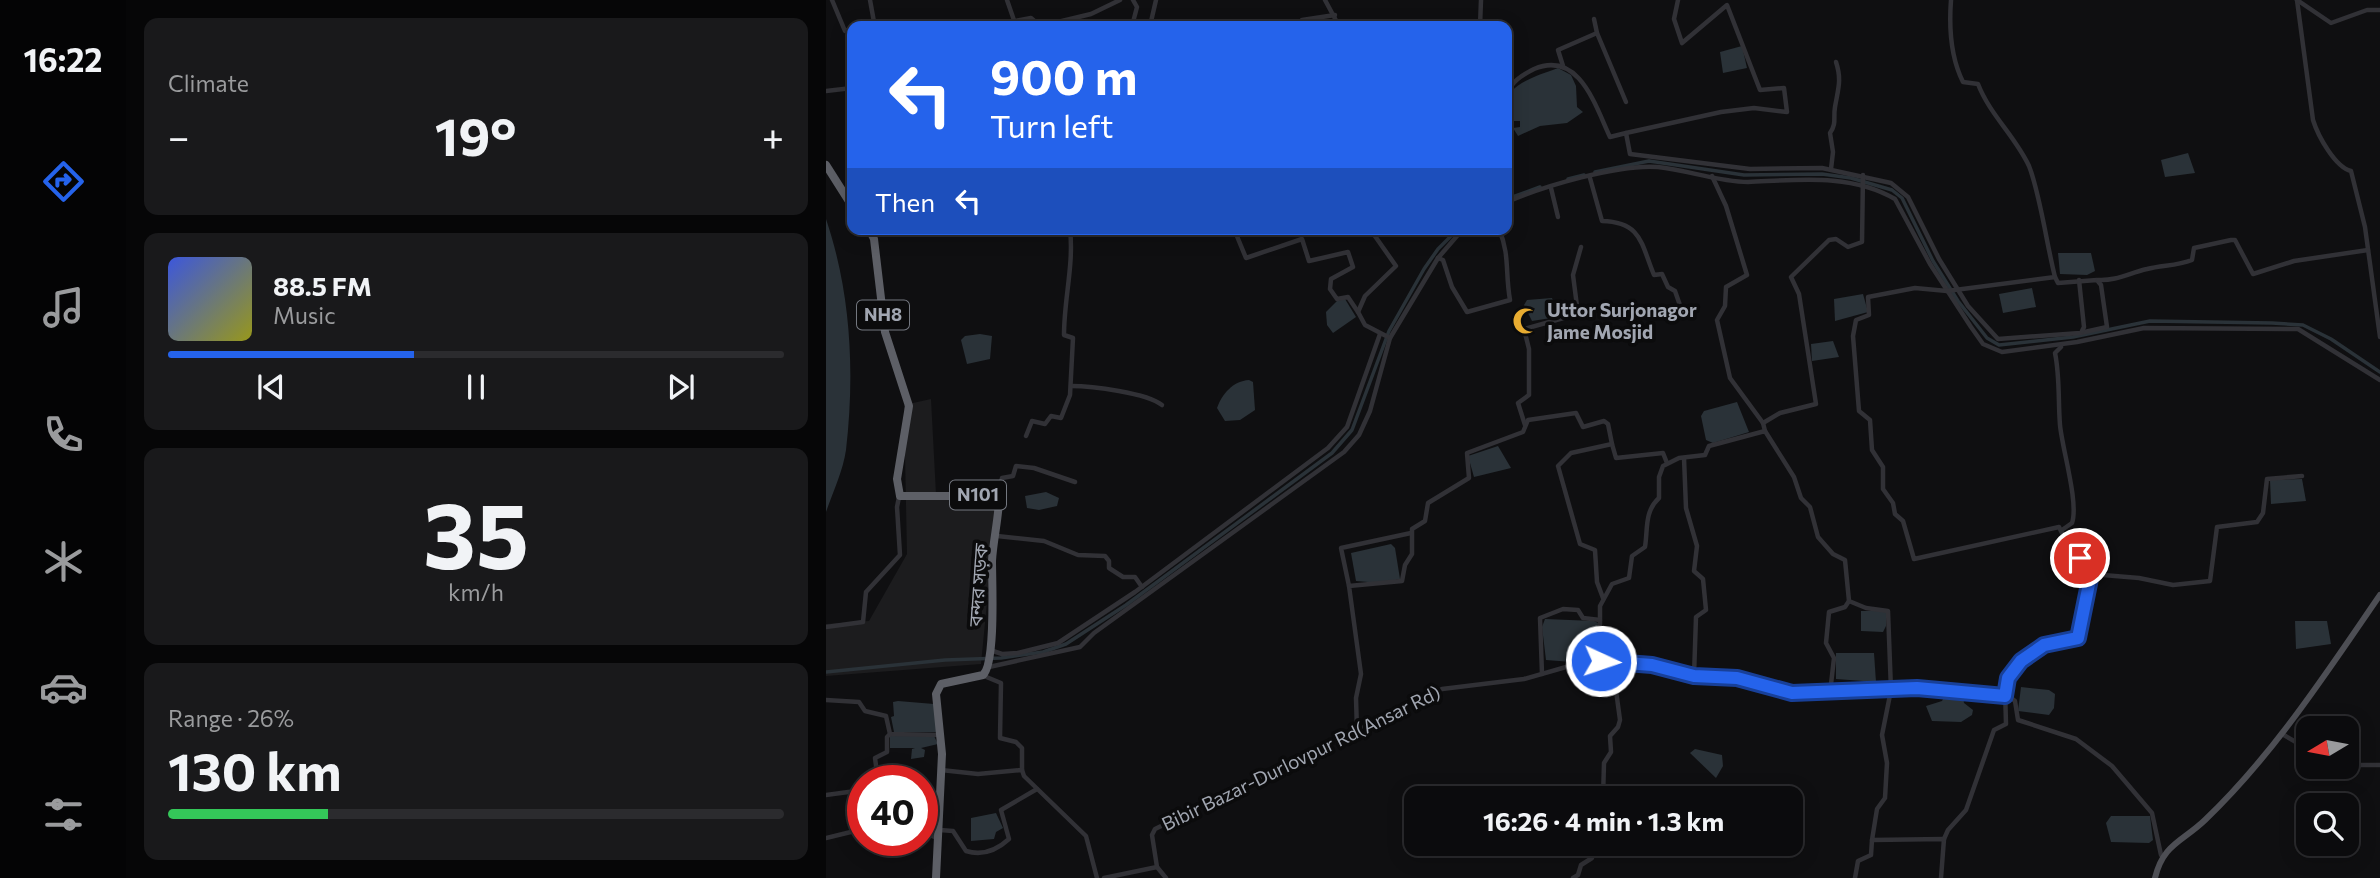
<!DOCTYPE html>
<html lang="en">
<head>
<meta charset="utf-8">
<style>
	:root { --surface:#0b0b0d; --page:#19191b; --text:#f1f3f6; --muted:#9a9b9d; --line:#2b2b2e; --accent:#2563eb }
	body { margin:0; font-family:Commissioner,"Noto Sans Bengali",sans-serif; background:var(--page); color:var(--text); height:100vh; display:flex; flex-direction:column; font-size:26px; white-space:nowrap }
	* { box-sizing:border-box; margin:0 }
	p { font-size:23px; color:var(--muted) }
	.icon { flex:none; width:38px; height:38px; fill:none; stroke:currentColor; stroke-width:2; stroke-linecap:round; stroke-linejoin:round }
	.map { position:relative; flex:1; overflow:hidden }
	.panel { display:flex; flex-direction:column; gap:18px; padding:18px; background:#060607; width:700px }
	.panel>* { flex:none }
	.guide { position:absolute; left:21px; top:21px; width:665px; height:214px; border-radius:14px; box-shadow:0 4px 18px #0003,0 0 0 2px var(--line); background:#2563eb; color:#fff; overflow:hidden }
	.needle { width:46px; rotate:260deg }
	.buttons { position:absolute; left:1470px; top:716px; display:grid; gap:14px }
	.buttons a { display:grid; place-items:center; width:63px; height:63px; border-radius:14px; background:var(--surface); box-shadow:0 4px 18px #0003,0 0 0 2px var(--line); font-size:35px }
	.speed { position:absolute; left:21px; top:765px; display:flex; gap:14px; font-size:35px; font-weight:700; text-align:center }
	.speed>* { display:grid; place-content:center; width:91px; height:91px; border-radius:50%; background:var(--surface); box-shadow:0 4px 18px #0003,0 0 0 2px var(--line); line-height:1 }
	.speed .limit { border:10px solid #d22; background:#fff; color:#111 }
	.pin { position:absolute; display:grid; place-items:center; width:60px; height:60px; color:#fff; margin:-30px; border:4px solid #fff; border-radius:50%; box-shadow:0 2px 7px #0007 }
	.me { position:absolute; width:77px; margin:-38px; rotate:93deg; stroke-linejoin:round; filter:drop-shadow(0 0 5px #0008) }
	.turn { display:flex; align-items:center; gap:24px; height:147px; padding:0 28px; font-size:32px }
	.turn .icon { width:91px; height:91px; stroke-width:2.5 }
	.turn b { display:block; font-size:49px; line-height:60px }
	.then { display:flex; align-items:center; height:66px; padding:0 28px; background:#0003; gap:14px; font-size:26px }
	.big { font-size:52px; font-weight:700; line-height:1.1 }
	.panel .widget { flex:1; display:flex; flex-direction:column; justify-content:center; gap:10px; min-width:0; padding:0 24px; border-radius:14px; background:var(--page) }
	.panel .dial { align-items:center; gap:0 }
	.dial b { font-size:91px; line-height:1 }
	.song { display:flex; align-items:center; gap:21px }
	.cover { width:84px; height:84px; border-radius:10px; background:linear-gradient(135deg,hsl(230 70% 55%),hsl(60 70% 35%)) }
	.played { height:7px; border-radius:4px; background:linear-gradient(90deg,var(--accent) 40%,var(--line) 40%) }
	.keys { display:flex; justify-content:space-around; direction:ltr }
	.heat { display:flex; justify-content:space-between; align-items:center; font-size:38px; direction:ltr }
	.charge { height:10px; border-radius:5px; background:linear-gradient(90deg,#34c759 26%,var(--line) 0) }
	.trip { position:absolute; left:578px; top:786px; width:399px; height:70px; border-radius:14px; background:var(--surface); box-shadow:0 4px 18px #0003,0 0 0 2px var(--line); font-weight:700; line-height:70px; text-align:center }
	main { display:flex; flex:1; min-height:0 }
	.tabs { display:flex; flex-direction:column; width:126px; justify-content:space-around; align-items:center; background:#040405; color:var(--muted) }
	.tabs .icon { width:49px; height:49px }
	.tabs .on { color:var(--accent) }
	.tabs b { font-size:32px; color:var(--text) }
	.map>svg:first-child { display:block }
	.built { fill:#1c1c1e }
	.water { fill:#2a3238 }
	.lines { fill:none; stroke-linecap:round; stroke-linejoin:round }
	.canal { stroke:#2a3238; stroke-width:3.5 }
	.minor { stroke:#313136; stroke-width:4.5 }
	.major { stroke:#4d4e54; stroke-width:6 }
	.highway { stroke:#5d5f66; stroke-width:8 }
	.route-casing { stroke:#184099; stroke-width:18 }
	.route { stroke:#2563eb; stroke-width:12 }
	.labels { text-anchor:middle; stroke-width:7; stroke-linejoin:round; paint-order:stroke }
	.shield { fill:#0b0b0c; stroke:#747880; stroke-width:2 }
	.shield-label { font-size:18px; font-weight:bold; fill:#a1a6b1 }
	.poi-label { font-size:19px; font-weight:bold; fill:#a1a6b1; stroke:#0b0b0c; text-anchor:start }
	.street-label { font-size:19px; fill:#a1a6b1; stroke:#0b0b0c }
</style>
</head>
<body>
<main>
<nav class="tabs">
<b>16:22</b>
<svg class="icon on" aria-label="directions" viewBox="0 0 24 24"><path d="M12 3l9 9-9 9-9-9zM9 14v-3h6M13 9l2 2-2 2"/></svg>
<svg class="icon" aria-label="music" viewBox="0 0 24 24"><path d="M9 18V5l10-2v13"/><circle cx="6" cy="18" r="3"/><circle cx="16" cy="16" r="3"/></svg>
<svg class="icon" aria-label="phone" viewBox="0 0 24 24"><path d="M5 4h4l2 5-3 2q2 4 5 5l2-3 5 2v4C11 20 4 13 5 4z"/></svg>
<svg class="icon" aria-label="climate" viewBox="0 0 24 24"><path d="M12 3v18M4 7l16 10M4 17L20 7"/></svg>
<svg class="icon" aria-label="car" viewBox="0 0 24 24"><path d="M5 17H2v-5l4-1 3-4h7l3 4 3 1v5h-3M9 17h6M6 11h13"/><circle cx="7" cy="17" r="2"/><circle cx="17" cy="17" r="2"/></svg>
<svg class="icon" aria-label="filters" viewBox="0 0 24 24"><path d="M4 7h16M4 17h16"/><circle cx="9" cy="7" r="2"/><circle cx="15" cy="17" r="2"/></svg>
</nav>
<section class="panel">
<div class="widget"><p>Climate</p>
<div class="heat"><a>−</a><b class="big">19°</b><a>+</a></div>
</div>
<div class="widget">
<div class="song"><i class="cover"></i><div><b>88.5 FM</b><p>Music</p></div></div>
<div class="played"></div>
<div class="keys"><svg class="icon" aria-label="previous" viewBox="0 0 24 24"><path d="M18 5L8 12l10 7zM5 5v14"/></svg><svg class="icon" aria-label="pause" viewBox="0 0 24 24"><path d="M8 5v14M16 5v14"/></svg><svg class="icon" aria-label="next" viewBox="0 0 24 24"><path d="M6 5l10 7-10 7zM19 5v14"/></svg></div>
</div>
<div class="widget dial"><b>35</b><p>km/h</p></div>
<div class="widget"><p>Range · 26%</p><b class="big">130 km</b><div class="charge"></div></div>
</section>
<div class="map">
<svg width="1554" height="878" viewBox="0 0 1554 878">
	<rect width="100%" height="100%" fill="#0f0f11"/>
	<!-- built -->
	<polygon class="built" points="105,399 110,494 171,499 155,664 0,676 0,624 43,621 81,554 78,405"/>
	<!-- water -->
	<g class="water">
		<polygon points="916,46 921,68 897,73 894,52"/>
		<path d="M732,68L745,75L750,86L751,107L757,112L741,123L714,126L692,136L687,128L694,127V121H685C665,88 708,77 732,68Z"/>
		<polygon points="1362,153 1369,173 1339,177 1335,160"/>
		<path d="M0,219C25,293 29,372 20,450C17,471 7,492 0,512Z"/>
		<polygon points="1232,253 1265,253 1269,271 1261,275 1234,274"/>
		<polygon points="1206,288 1210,307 1177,313 1173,294"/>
		<polygon points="1037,294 1042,312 1009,321 1008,299"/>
		<polygon points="726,298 729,307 725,318 706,321 698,305 701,300"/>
		<polygon points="519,299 530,317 507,333 501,325 500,312 511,301"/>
		<polygon points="154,334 166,336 164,359 141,364 135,340 139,336"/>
		<polygon points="1007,341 1013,357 986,361 985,344"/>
		<path d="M423,380L427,382L429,410L414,420L399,421L391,408C396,394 407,381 423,380Z"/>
		<polygon points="911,402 923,432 887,443 880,440 875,416 878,411"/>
		<polygon points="672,446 685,468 648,477 642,456"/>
		<polygon points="1476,479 1480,501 1445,504 1444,480"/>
		<polygon points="220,492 233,498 231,506 213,510 201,508 199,496"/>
		<polygon points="565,544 569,548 574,579 555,583 530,581 525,553"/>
		<polygon points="1035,611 1060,611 1060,626 1057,632 1035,631"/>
		<polygon points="719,619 768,621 772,623 770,654 756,655 746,662 720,660 716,627"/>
		<polygon points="1501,621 1505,644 1470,649 1469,621"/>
		<polygon points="1010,653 1048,653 1050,682 1010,679"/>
		<polygon points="1195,687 1223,690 1229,694 1228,708 1223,715 1192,711"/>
		<polygon points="1132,692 1136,693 1138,703 1147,710 1146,715 1135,722 1106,721 1100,706 1116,701 1120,693"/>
		<polygon points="72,701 108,704 112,732 68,732 65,717 68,716 67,702"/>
		<polygon points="72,735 108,736 112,744 95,748 99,750 98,757 85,759 86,749 89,748 64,748 64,736"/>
		<polygon points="869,749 896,755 897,766 890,778 864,753"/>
		<polygon points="170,813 177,828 170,832 168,839 145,841 145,818"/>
		<polygon points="1285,816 1324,816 1327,840 1323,843 1285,842 1280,823"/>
	</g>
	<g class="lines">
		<!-- canal -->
		<g class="canal">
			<polyline points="769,172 823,161 918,175 996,174 1025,178 1066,190 1076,198 1107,261 1132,301 1161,338 1173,345 1247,337 1324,321 1446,323 1477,325 1505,339 1554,372"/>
			<polyline points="742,179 758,175"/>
			<polyline points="681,199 714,187"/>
			<polyline points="0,672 119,660 175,658 217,652 240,644 300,605 506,453 526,430 563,331 598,269 612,249 632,229"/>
		</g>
		<!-- minor -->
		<g class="minor">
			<polyline points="6,0 19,31 26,28"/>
			<polyline points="181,0 190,26"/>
			<polyline points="499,0 513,26"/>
			<path d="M1471,0L1487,120C1492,136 1509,167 1525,171L1539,227L1554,337"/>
			<polyline points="1471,0 1505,23 1541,10 1554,10"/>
			<polyline points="476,20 509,15"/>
			<polyline points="189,21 205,18 214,26"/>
			<polyline points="33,26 48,22 44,0"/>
			<polyline points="215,26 265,14 294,0"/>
			<polyline points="306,26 311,7 307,0"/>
			<polyline points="324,26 330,0"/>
			<polyline points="654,26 655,0"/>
			<polyline points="771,33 800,102"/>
			<polyline points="737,66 732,50 771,33 768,19"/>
			<polyline points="0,91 26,88"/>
			<path d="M681,94C685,82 696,75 708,69C753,50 769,105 784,137L800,133L804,154L924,169L996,168L1065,183L1082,197L1113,259L1142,306L1172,339L1254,333L1281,327L1275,285L1271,280L1232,283L1229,277"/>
			<polyline points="800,133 895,112 928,108 961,112 958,88 934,90 901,5 856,43 848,19 852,0"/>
			<path d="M1005,169L1007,152L1004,133C1011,123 1007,118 1009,107C1012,89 1016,80 1010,62"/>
			<polyline points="886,176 900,206 921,275 900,287 899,306 891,320 904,378 937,423 939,431"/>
			<path d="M764,178L776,221C816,222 815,244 828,275L836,274L842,287L849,291L856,311"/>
			<polyline points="725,188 732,217"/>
			<path d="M681,202C718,186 792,164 832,167C862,170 892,182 922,182C971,180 1025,173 1069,199L1104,264L1145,327L1157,344L1176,352L1251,342L1318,328L1472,329L1554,380"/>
			<polyline points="408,229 420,258 476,239 483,261 522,252 527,267 505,279 504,289 511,299 522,297 532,312"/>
			<polyline points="544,229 570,266 539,296 532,312 539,325 564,338"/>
			<polyline points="612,258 637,229"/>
			<polyline points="1253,280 1258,327 1256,331"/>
			<path d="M1272,280C1291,281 1303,273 1321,269C1336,265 1351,266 1366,260L1368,248L1405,240H1409L1427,274L1468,261L1542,250"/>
			<path d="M1235,347L1229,353C1234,377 1232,401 1234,425C1236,448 1253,503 1246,523L1236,530"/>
			<path d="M245,386C266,386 321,393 336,405"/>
			<polyline points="937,423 954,413 990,404 973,294 965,277 1003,240 1010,239 1022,247 1036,242 1037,175"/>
			<polyline points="699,425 692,403 703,395 703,349 698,329 752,314 747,275 755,247"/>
			<path d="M200,436L206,421L219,424L225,416L235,418L244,395L247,338L238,335C238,299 248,265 244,229"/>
			<polyline points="786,444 790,458 837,453 841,463"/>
			<polyline points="858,458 860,508 871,546 868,571 877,579 880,610 870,617 868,676"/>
			<polyline points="172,495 176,478 187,476 190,466 208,468 249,482"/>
			<polyline points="171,536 218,541 252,555 279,556 283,561 283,568 297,577 309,577 316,587"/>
			<polyline points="1265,574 1313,578 1347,585 1384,581 1391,527 1431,522 1437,513 1441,479 1476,476"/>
			<polyline points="523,586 515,548 585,533"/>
			<polyline points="0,627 37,622 40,592 74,555 71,507 73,497"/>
			<polyline points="164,650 176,654 192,653 232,643 309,592 502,448 521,427 554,334"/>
			<path d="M774,661V606L786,584L803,578L806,556L819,547C822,529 818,512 833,498V477L837,466L853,458L879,455L883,446L939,431L968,477L975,498L984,507L992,537L1007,554L1019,560L1023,601L1040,608L1062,611L1065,690L1056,735L1061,763L1059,798L1051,809L1046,840L1118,839L1115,878"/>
			<path d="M163,667L254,647L268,633L518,452L533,435L544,411L564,338L612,258L617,260L626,287L641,312L684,300C679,272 684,255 673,229"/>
			<polyline points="716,674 714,618 737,609 752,610 757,618 774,620"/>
			<polyline points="158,676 175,683 174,738 190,742 196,748 196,770"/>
			<polyline points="1004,693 1008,658 1000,643 1003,612 1019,607 1023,601"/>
			<polyline points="0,700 33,702 39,711 60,716 64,734 114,735"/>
			<polyline points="531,731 530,698 535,674 523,586 576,581 579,565 586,554 586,529 599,521 602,503 643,478 641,453 697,432 702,420 750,413 757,427 778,421 782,424 786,444 745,453 732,466 754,544 769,550 771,582 777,598"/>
			<polyline points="1456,734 1482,749"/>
			<polyline points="1521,765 1554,765"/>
			<polyline points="115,770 152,774 196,770 198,776 260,836 271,878"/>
			<polyline points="52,780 49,758 61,752 61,737 64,734"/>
			<polyline points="0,795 37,790"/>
			<polyline points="777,798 778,763 785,752 784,736 792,727 794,720 786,661"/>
			<path d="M114,830L127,831L140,851C156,856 171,850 183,839L175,810L211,789"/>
			<polyline points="96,832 111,838"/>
			<polyline points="0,838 37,829"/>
			<path d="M1118,839L1122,830L1140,810L1168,730L1180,724L1179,689L1190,665L1218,645L1251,639L1265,574L1245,551L1233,527L1088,559L1077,521L1069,514L1067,503L1057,489V467L1046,450L1044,420L1033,411L1027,336L1030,320L1043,315L1042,297L1089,288L1121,291L1229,277C1221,246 1214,194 1203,166C1189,136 1164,115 1152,84L1137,82C1125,58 1123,26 1125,0"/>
			<polyline points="331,867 340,878"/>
			<polyline points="278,878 331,867 326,835 329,829 616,689 698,679 754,663 797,661 826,665 868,676 911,678 966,693 1091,688 1131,690 1184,697 1189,701 1192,720 1250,739 1286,766 1326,813 1335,855"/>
			<polyline points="747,878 752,875 755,865 766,858 770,844"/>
			<polyline points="1029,878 1032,861 1045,855 1046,840"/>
		</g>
		<!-- major -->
		<path class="major" d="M1329,878C1337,844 1356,842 1379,820C1448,754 1501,672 1554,595"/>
		<!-- highway -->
		<g class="highway">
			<polyline points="0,165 26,206"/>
			<path d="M43,229L48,239L59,332L83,406L71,479L74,496H172L173,501C172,521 167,542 166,561C166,582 170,663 157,675L115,684L110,694L116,754L110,878"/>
		</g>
	</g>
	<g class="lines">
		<!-- route casing -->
		<g class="route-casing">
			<polyline id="route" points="775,661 826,665 868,676 911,678 966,693 1091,688 1179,696 1182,678 1195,661 1218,645 1252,638 1265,574 1254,558"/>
		</g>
		<!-- route -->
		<use href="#route" class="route"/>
	</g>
	<!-- icons -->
	<defs>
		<g id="mosque-bare" transform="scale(2.1)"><path d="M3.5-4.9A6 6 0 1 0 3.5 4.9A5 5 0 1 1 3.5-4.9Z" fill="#e8ac31" stroke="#0b0b0c" stroke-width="2.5" paint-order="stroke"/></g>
	</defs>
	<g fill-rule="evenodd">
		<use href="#mosque-bare" x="700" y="321"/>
	</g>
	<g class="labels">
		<!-- shield labels -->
		<g class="shield">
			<rect x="31" y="300.5" width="52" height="29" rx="5"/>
			<rect x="124" y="480.5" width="56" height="29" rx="5"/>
		</g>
		<g class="shield-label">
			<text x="57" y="321">NH8</text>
			<text x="152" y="501">N101</text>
		</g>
		<!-- poi labels -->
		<g class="poi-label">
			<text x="721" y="317">Uttor Surjonagor<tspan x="721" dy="22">Jame Mosjid</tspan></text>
		</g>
		<!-- street labels -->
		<g class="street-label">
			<text transform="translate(152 585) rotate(-86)" y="7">বন্দর সড়ক</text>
			<text transform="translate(475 758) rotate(-26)" y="7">Bibir Bazar-Durlovpur Rd(Ansar Rd)</text>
		</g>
	</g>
</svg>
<div class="buttons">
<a><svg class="needle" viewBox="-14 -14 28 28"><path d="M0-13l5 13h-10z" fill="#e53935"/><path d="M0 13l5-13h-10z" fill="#9a9b9d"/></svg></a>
<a><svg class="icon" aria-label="search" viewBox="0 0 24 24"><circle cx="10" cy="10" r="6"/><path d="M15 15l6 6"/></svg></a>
</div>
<div class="speed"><div class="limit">40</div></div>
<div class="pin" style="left:1254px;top:558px;background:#d93025"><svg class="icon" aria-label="arrive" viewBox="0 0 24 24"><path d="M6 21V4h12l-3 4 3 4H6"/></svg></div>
<svg class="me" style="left:775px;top:661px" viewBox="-20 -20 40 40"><circle r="17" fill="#2563eb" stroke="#fff" stroke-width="3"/><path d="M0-11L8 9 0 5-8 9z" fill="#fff"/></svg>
<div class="trip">16:26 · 4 min · 1.3 km</div>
<div class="guide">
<div class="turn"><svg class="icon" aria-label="left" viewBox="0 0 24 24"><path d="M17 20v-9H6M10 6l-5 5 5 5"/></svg><div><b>900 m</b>Turn left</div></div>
<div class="then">Then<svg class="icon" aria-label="left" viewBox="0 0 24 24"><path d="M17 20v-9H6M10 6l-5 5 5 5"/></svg></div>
</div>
</div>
</main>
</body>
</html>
